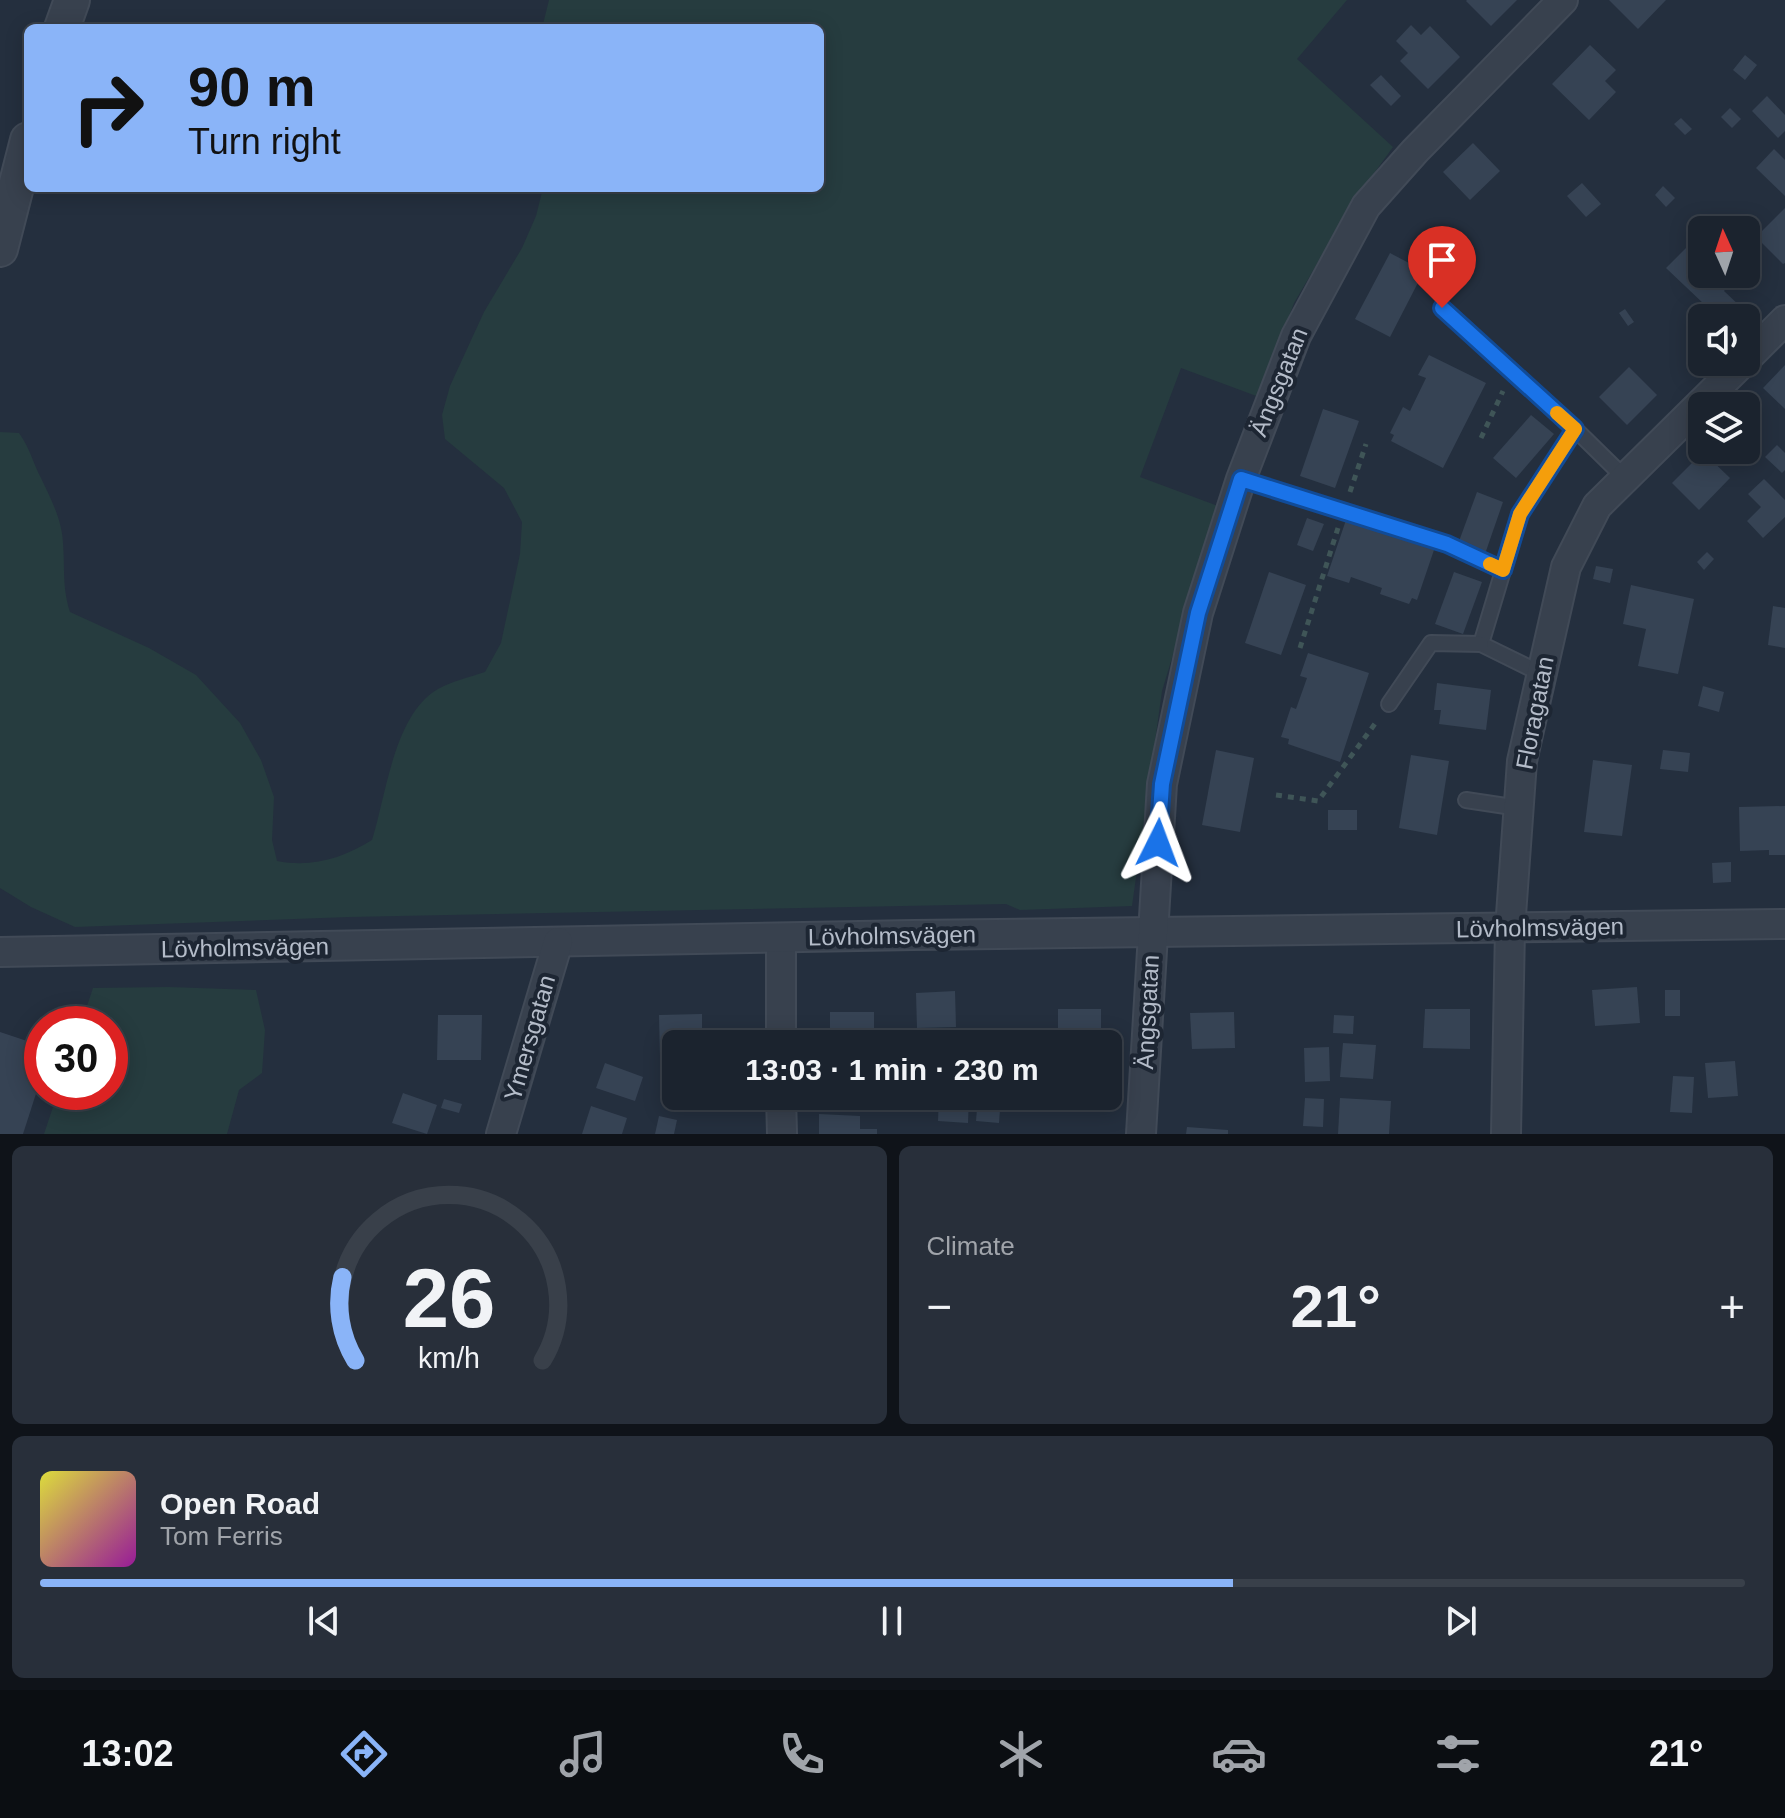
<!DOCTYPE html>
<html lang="en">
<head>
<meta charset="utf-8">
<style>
	:root { --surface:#1b232e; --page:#282f3a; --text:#f1f3f6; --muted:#a0a4aa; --line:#39404a; --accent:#8ab4f8 }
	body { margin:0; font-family:Helvetica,sans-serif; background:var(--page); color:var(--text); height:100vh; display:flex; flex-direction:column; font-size:30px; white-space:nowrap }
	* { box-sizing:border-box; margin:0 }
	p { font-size:26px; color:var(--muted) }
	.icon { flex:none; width:44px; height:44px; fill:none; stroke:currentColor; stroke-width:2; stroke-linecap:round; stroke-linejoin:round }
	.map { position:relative; height:1134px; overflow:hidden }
	.side { display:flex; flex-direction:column; gap:12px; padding:12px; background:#0f1319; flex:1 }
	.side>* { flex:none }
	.top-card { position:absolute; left:24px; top:24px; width:800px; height:168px; border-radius:12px; box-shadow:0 4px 20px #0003,0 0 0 2px var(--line); background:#8ab4f8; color:#111; overflow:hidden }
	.needle { width:52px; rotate:357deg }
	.tools { position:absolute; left:1688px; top:216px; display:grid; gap:16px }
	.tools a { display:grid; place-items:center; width:72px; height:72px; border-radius:12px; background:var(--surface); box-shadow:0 4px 20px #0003,0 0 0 2px var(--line); font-size:40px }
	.speed { position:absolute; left:24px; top:1006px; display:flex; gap:16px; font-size:40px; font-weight:700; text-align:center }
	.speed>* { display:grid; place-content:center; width:104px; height:104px; border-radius:50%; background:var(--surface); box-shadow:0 4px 20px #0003,0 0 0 2px var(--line); line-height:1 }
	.speed .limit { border:12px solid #d22; background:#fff; color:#111 }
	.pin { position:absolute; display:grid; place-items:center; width:68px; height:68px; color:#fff; margin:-82px -34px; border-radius:50% 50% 50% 0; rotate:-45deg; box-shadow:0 0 8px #0007 }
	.pin .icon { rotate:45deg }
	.me { position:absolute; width:88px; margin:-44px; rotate:3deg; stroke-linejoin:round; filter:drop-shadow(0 0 6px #0008) }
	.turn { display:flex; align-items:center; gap:28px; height:168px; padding:0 32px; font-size:36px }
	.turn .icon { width:104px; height:104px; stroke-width:2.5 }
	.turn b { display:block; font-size:56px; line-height:68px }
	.big { font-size:60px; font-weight:800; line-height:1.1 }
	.side .widget { flex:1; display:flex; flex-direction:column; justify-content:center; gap:12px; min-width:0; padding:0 28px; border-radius:12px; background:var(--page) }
	.side .dial { align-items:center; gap:0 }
	.dial svg { height:208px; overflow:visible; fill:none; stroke:var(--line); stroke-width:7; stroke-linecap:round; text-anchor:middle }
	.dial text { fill:var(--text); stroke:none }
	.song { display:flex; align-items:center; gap:24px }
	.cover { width:96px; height:96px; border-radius:12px; background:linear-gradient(135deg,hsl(60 70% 55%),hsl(300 70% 35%)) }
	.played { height:8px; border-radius:4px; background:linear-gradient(90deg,var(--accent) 70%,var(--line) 70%) }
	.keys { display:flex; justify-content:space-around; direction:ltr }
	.heat { display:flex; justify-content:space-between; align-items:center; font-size:44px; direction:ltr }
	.side .tiles { flex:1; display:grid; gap:12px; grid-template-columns:1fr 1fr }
	.widget:last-child { grid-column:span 2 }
	.trip { position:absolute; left:662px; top:1030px; width:460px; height:80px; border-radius:12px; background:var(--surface); box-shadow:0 4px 20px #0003,0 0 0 2px var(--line); font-weight:800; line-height:80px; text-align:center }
	.tab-bar { display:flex; height:128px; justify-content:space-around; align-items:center; background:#0b0e12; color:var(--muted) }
	.tab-bar .icon { width:56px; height:56px }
	.tab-bar .active { color:var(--accent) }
	.tab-bar b { font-size:36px; color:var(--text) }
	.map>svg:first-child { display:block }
	.green { fill:#263c3f }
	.building { fill:#364354 }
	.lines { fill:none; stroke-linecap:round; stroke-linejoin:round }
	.service-casing { stroke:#414a57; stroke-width:18 }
	.minor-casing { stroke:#414a57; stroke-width:32 }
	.tertiary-casing { stroke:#414a57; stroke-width:38 }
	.path { stroke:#3f5557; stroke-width:5; stroke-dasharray:6 6; stroke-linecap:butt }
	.service { stroke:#38414e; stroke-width:14 }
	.minor { stroke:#38414e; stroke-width:28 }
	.tertiary { stroke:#38414e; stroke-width:34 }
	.route-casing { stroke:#114b97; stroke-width:20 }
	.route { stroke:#1a73e8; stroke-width:14 }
	.slow { stroke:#f59e0b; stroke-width:14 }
	.labels { text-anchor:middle; stroke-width:8; stroke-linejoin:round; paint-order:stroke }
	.street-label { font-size:24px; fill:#b4bcc9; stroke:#1d2633 }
</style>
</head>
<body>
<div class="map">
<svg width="1785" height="1134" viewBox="0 0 1785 1134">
	<rect width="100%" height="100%" fill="#242f3e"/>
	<!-- green -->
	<g class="green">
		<path d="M549,0H1347L1297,59L1393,147L1354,201L1294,303L1259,397L1181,368L1140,477L1218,506L1162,691L1132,906L1020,910L1006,904L349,917L75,927L31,907L0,888V432L19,433C30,448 33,463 41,478C51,499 62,520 63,543C65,569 62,587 70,612L149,648L196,675L240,723L261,760L274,797L272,840L277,861C312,868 343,858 372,840C386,796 394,714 438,689C452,681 470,677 485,672L501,643L520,554L522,522L504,488L445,439L442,415L450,386L484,312L522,248L536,216L543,188H820V28H542Z"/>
		<polygon points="169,987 256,990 265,1030 262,1073 239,1090 227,1134 44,1134 58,1092 110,1092 110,1024 81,1024 93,988"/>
	</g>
	<!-- building -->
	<g class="building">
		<polygon points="1467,0 1517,0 1491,26 1466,1"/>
		<polygon points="1609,0 1666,0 1638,29"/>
		<polygon points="1411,25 1421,35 1430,26 1460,57 1428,89 1400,61 1408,53 1396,41"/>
		<polygon points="1590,45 1616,70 1605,81 1616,92 1589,120 1552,84"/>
		<polygon points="1745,55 1757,65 1745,80 1733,70"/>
		<polygon points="1381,75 1401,96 1391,106 1370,85"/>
		<polygon points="1767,96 1785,115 1785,131 1778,138 1752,111"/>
		<polygon points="1730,108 1741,119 1732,128 1721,117"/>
		<polygon points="1681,118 1692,129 1685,135 1674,124"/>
		<polygon points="1473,143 1500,171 1470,200 1443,172"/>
		<polygon points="1774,149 1785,160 1785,196 1756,168"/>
		<polygon points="1582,183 1601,204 1586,217 1567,196"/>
		<polygon points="1663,186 1675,198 1666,207 1655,195"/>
		<polygon points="1785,208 1785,263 1783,264 1756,237"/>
		<polygon points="1695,239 1702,246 1702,274 1731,274 1735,278 1724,291 1742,308 1732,318 1701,318 1697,314 1705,305 1666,268"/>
		<polygon points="1390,253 1424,271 1390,337 1355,319"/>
		<polygon points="1625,309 1634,322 1628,326 1619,313"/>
		<polygon points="1429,355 1486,383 1443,468 1391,441 1394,435 1390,433 1403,407 1410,411 1426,378 1418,375"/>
		<polygon points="1785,365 1785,409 1763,388"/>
		<polygon points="1629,367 1657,395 1627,425 1599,397"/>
		<polygon points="1323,409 1359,421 1335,488 1300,476"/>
		<polygon points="1531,415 1554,434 1516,478 1493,458"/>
		<polygon points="1777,445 1785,453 1785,470 1782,473 1765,457"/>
		<polygon points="1703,452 1730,478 1699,510 1672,483"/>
		<polygon points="1764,479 1785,500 1785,517 1763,538 1747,521 1761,507 1748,494"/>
		<polygon points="1477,492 1503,502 1485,554 1458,544"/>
		<polygon points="1347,517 1435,547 1417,600 1412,598 1409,604 1380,594 1382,588 1351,577 1349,583 1327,576"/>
		<polygon points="1307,518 1324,524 1313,551 1297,545"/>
		<polygon points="1707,552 1714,559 1704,570 1697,562"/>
		<polygon points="1596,566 1613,569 1610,583 1593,579"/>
		<polygon points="1269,572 1306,585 1281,655 1245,643"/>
		<polygon points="1454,572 1482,582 1463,634 1435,624"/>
		<polygon points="1631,585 1694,599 1678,674 1638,666 1646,629 1623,624"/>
		<polygon points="1773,606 1785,608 1785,648 1768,645"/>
		<polygon points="1308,653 1369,673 1340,762 1288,744 1289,739 1281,737 1291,707 1296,709 1307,678 1300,676"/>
		<polygon points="1437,683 1491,690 1486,730 1439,724 1441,710 1434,710"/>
		<polygon points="1703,686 1724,692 1719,712 1698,706"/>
		<polygon points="1216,750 1254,758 1240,832 1202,825"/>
		<polygon points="1663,750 1690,753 1688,772 1660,769"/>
		<polygon points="1411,755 1449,761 1437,835 1399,828"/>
		<polygon points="1593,760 1632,765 1622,836 1584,832"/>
		<polygon points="1785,806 1785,855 1769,855 1769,850 1740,851 1739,807"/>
		<rect x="1328" y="810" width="29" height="20"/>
		<polygon points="1731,862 1731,882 1713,883 1712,863"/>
		<polygon points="1637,987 1640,1023 1595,1026 1592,990"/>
		<rect x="1665" y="990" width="15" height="26"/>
		<polygon points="955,991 956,1027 917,1028 916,993"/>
		<rect x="1058" y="1009" width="43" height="35"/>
		<polygon points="1425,1009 1470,1009 1470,1049 1423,1048"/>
		<polygon points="830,1012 874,1012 874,1034 884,1034 884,1044 830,1044"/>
		<polygon points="1234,1012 1235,1048 1192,1049 1190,1013"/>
		<polygon points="702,1014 702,1044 676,1044 676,1058 660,1058 659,1015"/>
		<polygon points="438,1015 482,1015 481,1060 437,1060"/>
		<polygon points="1334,1015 1354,1016 1353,1034 1333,1033"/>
		<polygon points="0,1032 42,1046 42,1075 23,1134 0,1134"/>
		<polygon points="1343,1043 1376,1045 1373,1079 1340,1077"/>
		<polygon points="1329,1047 1330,1081 1305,1082 1304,1048"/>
		<polygon points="1735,1061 1738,1096 1708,1098 1705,1063"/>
		<polygon points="605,1063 643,1077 635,1101 596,1088"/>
		<polygon points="1673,1076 1694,1077 1692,1113 1670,1112"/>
		<polygon points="403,1093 437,1105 427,1134 392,1123"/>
		<polygon points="939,1096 969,1096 968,1123 938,1121"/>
		<polygon points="978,1096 1001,1096 999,1123 976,1121"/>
		<polygon points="1305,1098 1324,1099 1323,1127 1303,1126"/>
		<polygon points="1340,1098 1391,1101 1389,1134 1338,1134"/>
		<polygon points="444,1099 462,1104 459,1113 441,1108"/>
		<polygon points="591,1106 627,1118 622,1134 582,1134"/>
		<polygon points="819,1114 860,1116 860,1129 877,1129 877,1134 819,1134"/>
		<polygon points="659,1116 677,1120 674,1134 655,1134"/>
		<polygon points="1187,1127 1228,1130 1228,1134 1186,1134"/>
	</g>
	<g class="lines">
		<!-- service casing -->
		<g class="service-casing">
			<g id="service">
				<polyline points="1442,308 1575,429"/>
				<polyline points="1241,479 1447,544 1503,570"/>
				<polyline points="1542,674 1481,644 1520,514 1575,429 1625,478"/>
				<polyline points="1389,704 1431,643 1481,644"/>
				<polyline points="1466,800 1519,808"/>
			</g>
		</g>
		<!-- minor casing -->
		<g class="minor-casing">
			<g id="minor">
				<polyline points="1746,359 1785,320"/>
				<polyline points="781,938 781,1044"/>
				<polyline points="0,952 914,935 1785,924"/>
				<polyline points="781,1096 782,1134"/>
				<polyline points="501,1134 558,942"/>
				<polyline points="1141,1134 1162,784 1198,613 1241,479 1296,336 1366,206 1415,151 1563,0"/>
				<polyline points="1506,1134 1510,929 1522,761 1566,567 1597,506 1743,362"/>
			</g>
		</g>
		<!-- tertiary casing -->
		<g class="tertiary-casing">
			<g id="tertiary">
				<polyline points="62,28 72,0"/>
				<polyline points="0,249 28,140"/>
			</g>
		</g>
		<!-- path -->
		<g class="path">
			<polyline points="1481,438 1503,391"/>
			<polyline points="1350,492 1366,444"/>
			<polyline points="1300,648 1338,528"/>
			<polyline points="1276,795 1318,801 1377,721"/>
		</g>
		<!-- service -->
		<use href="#service" class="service"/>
		<!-- minor -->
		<use href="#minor" class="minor"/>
		<!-- tertiary -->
		<use href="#tertiary" class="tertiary"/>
	</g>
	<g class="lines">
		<!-- route casing -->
		<g class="route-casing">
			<polyline id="route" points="1158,843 1162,784 1198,613 1241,479 1447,544 1503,570 1520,514 1575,429 1442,308"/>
		</g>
		<!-- route -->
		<use href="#route" class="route"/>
		<!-- slow -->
		<polyline class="slow" points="1490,564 1503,570 1520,514 1575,429 1557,413"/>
	</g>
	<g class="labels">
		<!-- street labels -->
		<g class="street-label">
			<text transform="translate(1279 382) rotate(-68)" y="8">Ängsgatan</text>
			<text transform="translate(1535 713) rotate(-79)" y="8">Floragatan</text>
			<text transform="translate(1540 928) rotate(-1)" y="8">Lövholmsvägen</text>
			<text transform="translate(892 936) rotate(-1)" y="8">Lövholmsvägen</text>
			<text transform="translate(245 948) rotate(-1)" y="8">Lövholmsvägen</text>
			<text transform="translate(1148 1012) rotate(-87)" y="8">Ängsgatan</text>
			<text transform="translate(530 1038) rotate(-74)" y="8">Ymersgatan</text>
		</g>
	</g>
</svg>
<div class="tools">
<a><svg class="needle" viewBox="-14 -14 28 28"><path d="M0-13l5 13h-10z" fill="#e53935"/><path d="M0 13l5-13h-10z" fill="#a0a4aa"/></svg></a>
<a><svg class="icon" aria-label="sound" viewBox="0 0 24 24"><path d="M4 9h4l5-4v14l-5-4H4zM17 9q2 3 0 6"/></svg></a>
<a><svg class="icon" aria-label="layers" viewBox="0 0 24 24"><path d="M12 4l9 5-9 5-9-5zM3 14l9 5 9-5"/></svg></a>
</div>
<div class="speed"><div class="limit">30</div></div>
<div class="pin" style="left:1442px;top:308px;background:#d93025"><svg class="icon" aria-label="arrive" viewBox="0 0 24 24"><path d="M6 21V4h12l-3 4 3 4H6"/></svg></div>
<svg class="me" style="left:1158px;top:843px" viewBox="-20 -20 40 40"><path d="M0-17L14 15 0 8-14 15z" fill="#1a73e8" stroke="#fff" stroke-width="4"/></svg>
<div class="trip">13:03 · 1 min · 230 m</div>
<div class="top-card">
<div class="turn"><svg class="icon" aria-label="right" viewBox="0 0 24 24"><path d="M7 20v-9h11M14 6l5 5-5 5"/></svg><div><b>90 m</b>Turn right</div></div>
</div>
</div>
<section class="side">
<div class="tiles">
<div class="widget dial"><svg viewBox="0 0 100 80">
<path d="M14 69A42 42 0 1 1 86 69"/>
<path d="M14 69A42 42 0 0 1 9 37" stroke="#8ab4f8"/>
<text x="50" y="56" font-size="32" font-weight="700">26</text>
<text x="50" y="72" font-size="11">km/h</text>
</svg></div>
<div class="widget"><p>Climate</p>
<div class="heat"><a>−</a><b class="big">21°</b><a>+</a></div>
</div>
<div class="widget">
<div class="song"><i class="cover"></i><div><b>Open Road</b><p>Tom Ferris</p></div></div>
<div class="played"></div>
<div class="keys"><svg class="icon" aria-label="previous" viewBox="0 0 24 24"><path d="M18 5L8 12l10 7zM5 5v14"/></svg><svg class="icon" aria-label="pause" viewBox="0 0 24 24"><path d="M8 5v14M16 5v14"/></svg><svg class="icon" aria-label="next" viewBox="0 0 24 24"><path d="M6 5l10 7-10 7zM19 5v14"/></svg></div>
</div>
</div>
</section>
<nav class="tab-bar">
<b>13:02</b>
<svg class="icon active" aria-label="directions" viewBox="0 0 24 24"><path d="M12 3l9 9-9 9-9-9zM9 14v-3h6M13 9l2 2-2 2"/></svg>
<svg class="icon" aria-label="music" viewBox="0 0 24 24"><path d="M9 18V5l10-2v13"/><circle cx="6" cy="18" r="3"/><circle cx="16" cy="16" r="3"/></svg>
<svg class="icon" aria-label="phone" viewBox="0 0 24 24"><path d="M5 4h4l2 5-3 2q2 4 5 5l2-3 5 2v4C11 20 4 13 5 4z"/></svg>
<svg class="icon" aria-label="climate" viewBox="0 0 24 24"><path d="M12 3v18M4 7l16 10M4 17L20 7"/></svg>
<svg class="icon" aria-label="car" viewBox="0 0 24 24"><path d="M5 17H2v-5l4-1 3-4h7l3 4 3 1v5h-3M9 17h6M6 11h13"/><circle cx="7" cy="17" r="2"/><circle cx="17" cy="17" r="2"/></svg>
<svg class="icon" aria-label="filters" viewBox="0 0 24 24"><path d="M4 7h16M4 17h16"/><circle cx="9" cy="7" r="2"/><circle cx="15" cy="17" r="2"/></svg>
<b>21°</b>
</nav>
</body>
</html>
